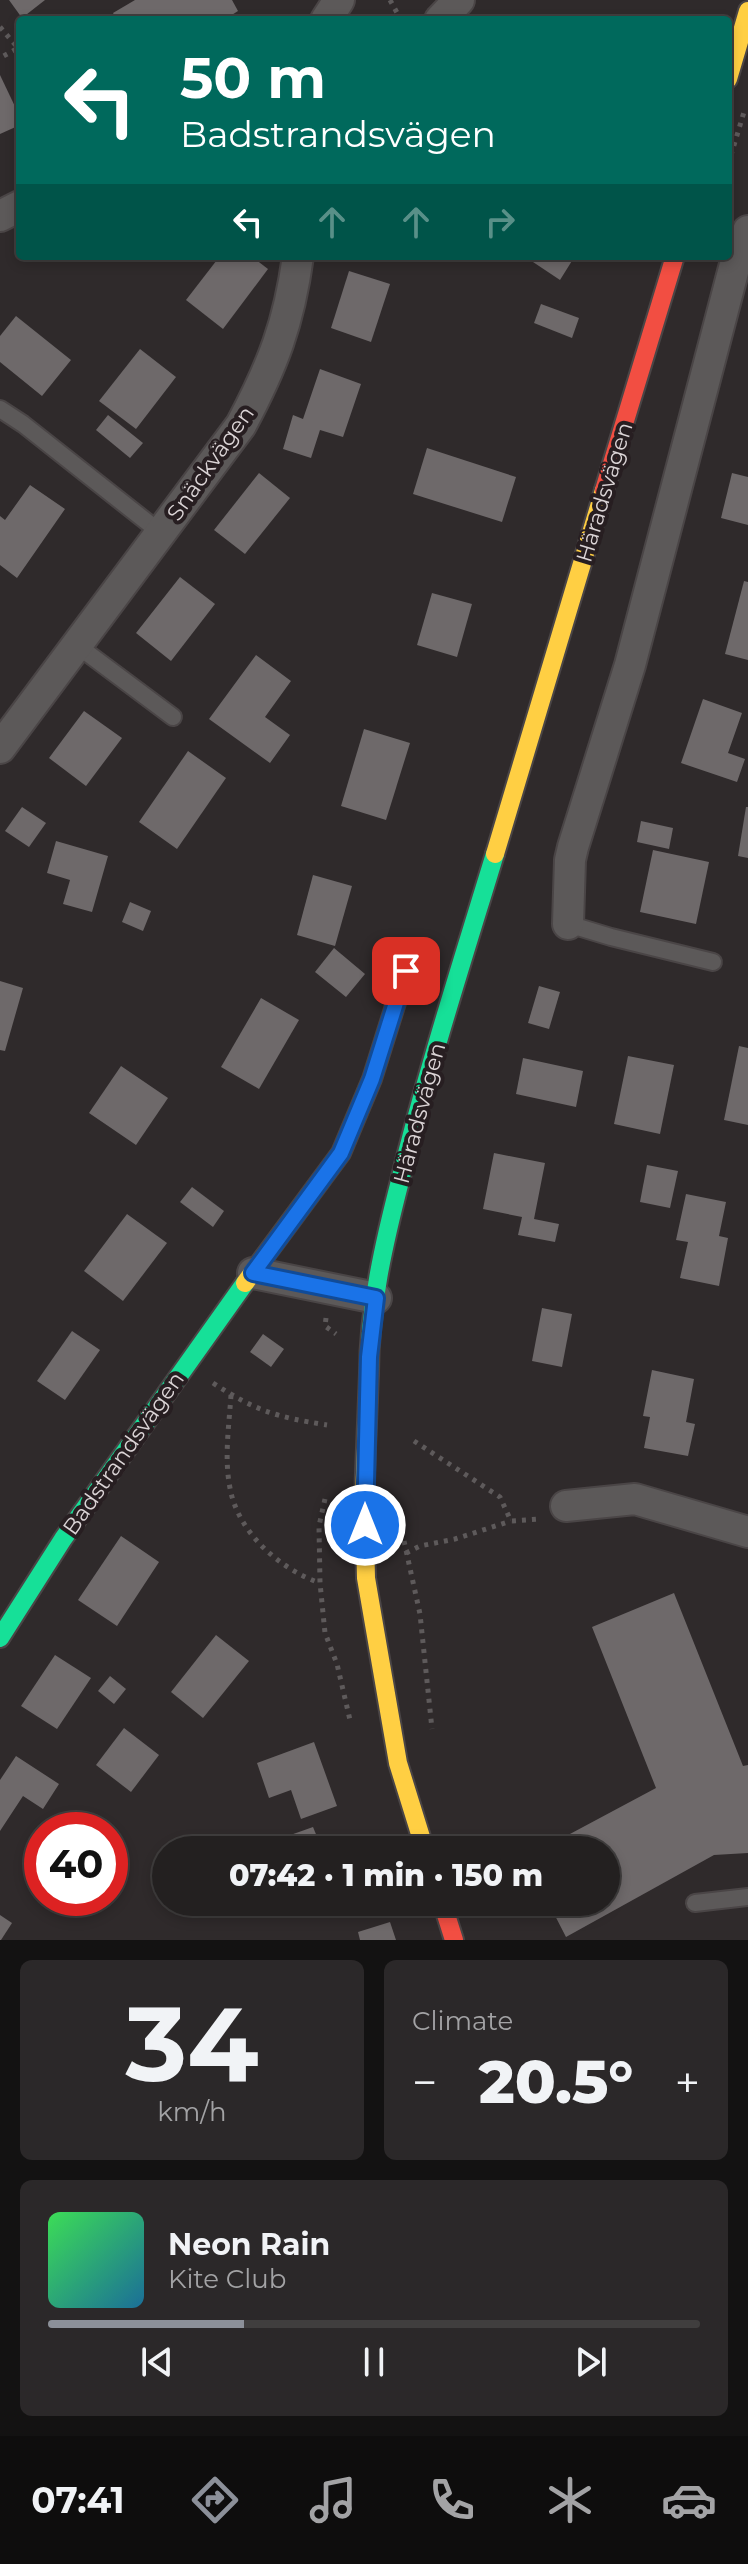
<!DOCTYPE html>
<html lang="en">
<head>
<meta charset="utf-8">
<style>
	:root { --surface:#232020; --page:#2b2829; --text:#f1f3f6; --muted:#a3a3a5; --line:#403e3e; --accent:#8c9099 }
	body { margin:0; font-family:Montserrat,sans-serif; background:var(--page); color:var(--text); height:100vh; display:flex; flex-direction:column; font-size:30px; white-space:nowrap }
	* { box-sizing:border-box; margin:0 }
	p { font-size:26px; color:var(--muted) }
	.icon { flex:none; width:44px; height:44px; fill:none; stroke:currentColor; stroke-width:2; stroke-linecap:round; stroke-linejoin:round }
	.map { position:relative; height:1940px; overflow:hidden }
	.details { display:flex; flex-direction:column; gap:20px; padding:20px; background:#131212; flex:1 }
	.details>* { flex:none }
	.banner { position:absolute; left:16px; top:16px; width:716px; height:244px; border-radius:8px; box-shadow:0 4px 12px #0003,0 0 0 2px var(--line); background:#00695c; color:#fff; overflow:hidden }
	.speed { position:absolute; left:24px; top:1812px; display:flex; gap:16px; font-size:40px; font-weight:700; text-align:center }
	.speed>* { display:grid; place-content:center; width:104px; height:104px; border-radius:50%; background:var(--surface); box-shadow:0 4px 12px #0003,0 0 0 2px var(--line); line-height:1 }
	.speed .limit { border:12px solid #d22; background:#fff; color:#111 }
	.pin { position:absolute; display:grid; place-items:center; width:68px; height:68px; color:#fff; margin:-34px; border-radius:16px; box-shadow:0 4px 12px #0006 }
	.me { position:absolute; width:88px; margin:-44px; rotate:0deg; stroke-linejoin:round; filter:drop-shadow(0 0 6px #0008) }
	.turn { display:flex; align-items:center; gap:28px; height:168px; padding:0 32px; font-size:36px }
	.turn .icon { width:104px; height:104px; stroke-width:2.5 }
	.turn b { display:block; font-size:56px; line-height:68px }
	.lanes { display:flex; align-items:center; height:76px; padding:0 32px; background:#0003; justify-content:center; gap:40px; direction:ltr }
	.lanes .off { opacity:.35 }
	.big { font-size:60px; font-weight:800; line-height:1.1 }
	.details .tile { flex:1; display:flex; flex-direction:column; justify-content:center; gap:12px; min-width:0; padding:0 28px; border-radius:12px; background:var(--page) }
	.details .dial { align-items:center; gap:0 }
	.dial b { font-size:104px; line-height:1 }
	.song { display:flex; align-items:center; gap:24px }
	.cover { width:96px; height:96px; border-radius:12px; background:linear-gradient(135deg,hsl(130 70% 55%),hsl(200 70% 35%)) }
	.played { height:8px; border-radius:4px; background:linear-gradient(90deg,var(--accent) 30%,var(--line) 30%) }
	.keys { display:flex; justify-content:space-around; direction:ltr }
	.heat { display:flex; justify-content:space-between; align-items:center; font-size:44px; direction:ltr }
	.details .tiles { flex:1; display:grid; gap:20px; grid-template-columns:1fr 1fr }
	.tile:last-child { grid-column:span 2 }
	.trip { position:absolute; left:152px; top:1836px; width:468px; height:80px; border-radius:40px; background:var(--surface); box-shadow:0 4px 12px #0003,0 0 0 2px var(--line); font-weight:800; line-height:80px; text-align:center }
	.tab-bar { display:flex; height:128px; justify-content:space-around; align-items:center; background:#0e0d0d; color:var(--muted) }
	.tab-bar .icon { width:56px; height:56px }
	.tab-bar .on { color:var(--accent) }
	.tab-bar b { font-size:36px; color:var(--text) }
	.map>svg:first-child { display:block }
	.building { fill:#6e696a }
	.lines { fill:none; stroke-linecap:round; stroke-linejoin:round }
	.lane-casing { stroke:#4a4546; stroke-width:20 }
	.street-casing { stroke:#4a4546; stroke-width:34 }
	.fast-casing { stroke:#4a4546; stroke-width:22 }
	.slow-casing { stroke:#4a4546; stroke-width:22 }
	.jam-casing { stroke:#4a4546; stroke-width:22 }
	.path { stroke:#5e5a5b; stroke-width:5; stroke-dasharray:4 6; stroke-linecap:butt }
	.lane { stroke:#5c5959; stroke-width:16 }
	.street { stroke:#5c5959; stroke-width:30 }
	.fast { stroke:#16e098; stroke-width:18 }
	.slow { stroke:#ffcf43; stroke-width:18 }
	.jam { stroke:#f24e42; stroke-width:18 }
	.route-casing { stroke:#114b97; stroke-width:20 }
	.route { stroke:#1a73e8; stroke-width:14 }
	.labels { text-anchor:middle; stroke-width:8; stroke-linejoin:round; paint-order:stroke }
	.street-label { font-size:22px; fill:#dbd4d6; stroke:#271e21 }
</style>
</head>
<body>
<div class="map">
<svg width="748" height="1940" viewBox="0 0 748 1940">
	<rect width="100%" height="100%" fill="#2f2a2b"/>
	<!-- building -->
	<g class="building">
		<polygon points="9,0 45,0 22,18"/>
		<polygon points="135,0 232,0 238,11 224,20 117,20 113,13"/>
		<polygon points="0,75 20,117 20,125 0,134"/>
		<polygon points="220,256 251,256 268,269 223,329 186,300"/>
		<polygon points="532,256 575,256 560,280 530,260"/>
		<polygon points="349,271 390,284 371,342 331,328"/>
		<polygon points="541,304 579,318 572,338 534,323"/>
		<polygon points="16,316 71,360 42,396 0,362 0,336"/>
		<polygon points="140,349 176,377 136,429 99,401"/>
		<polygon points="320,369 361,384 343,437 320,430 311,458 283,449 293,415 303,419"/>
		<polygon points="108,415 143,443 130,458 96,430"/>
		<polygon points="427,448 516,477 502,522 413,494"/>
		<polygon points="259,473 290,498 245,554 214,530"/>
		<polygon points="732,473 748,477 748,525 721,518"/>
		<polygon points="30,485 65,509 17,578 0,565 0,516 5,520"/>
		<polygon points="180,577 215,604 171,661 136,633"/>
		<polygon points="744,581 748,582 748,660 725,654"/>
		<polygon points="432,593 472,604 457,657 417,645"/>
		<polygon points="256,655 291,681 265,717 290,735 270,763 209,719"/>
		<polygon points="703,699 742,713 728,753 745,759 737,782 681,763"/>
		<polygon points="84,711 122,738 86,786 49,758"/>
		<polygon points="364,729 410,743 386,820 341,806"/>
		<polygon points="188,751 226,778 177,849 139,822"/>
		<polygon points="22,807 46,823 29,847 5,831"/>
		<polygon points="746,807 748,807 748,858 738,856"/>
		<polygon points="641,821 673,828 669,849 637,842"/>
		<polygon points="56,841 108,856 92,912 63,904 70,880 47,873"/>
		<polygon points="653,850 709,862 696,924 640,912"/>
		<polygon points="313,875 352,886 335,946 297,935"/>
		<polygon points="130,902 151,911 143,931 122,922"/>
		<polygon points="334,948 365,974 346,997 315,972"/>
		<polygon points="0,981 23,988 5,1051 0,1050"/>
		<polygon points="539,986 560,992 549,1029 528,1023"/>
		<polygon points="261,998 299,1020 259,1089 221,1067"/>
		<polygon points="739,1046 748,1048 748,1125 724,1120"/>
		<polygon points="628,1056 674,1065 660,1134 614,1124"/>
		<polygon points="523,1058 583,1071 576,1107 516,1094"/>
		<polygon points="121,1066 168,1098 136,1145 89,1113"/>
		<polygon points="494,1153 545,1163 534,1219 559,1224 555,1242 518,1235 522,1217 483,1209"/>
		<polygon points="647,1165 678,1171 670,1208 640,1202"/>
		<polygon points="192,1187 224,1211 213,1227 180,1202"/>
		<polygon points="686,1194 726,1202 719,1236 728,1238 719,1286 680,1278 688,1242 676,1240"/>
		<polygon points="127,1214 167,1243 123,1301 84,1271"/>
		<polygon points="542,1308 572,1314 562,1367 532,1361"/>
		<polygon points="72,1331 100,1350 65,1400 37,1381"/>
		<polygon points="263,1334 284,1349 271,1367 250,1352"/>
		<polygon points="652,1370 694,1379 686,1422 695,1424 688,1456 644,1448 650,1417 643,1416"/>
		<polygon points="121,1536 159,1562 117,1626 78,1600"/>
		<polygon points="674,1593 743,1766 748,1765 748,1853 714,1855 566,1937 548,1902 606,1902 606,1850 540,1850 656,1788 592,1627"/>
		<polygon points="216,1635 249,1661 203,1718 171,1692"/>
		<polygon points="55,1655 91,1678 57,1729 21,1706"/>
		<polygon points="110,1676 126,1689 114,1704 98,1691"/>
		<polygon points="124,1728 159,1755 131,1792 96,1765"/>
		<polygon points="314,1742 337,1806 301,1819 291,1790 269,1798 257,1763"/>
		<polygon points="16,1756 59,1784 43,1809 23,1796 0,1831 0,1780"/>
		<polygon points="313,1827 320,1844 303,1850 286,1850 282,1838"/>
		<polygon points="0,1915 12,1923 1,1940 0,1940"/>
		<polygon points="390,1922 396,1940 360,1940 358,1932"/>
	</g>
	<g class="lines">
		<!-- lane casing -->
		<g class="lane-casing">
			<g id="lane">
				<polyline points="0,409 23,424 161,533"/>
				<polyline points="78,646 173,717"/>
				<polyline points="568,924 611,937 713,962"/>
				<polyline points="695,1903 748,1897"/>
			</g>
		</g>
		<!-- street casing -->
		<g class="street-casing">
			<g id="street">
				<polyline points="326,20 339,0"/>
				<polyline points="440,20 459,0"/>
				<polyline points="0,216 20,206"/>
				<path d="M0,748L241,425C273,365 289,323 298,256"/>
				<polyline points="568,924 570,860 573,847 630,665 734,268 748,231"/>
				<polyline points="253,1273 376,1298"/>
				<polyline points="566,1506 635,1499 748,1532"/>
			</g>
		</g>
		<!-- fast casing -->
		<g class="fast-casing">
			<g id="fast">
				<path d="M369,1373C369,1308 384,1243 400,1181C427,1071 462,962 495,854"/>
				<polyline points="0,1638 63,1539 245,1283"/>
			</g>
		</g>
		<!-- slow casing -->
		<g class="slow-casing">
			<g id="slow">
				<polyline points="728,79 748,11"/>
				<polyline points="495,854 604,490"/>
				<polyline points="245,1283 341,1153 372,1079 406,971"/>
				<polyline points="369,1373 364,1498 366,1578 398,1763 425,1850"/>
			</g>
		</g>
		<!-- jam casing -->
		<g class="jam-casing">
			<g id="jam">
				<polyline points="604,490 675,256"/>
				<polyline points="442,1902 454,1940"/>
			</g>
		</g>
		<!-- path -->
		<g class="path">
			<polyline points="390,0 401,20"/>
			<polyline points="0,27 18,48 0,58"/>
			<polyline points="728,165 744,112"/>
			<polyline points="326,1318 325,1326 336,1334"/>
			<path d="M213,1383C256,1411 276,1417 327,1425"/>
			<path d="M231,1395C229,1426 224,1458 230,1488C238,1533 280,1569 320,1583"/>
			<polyline points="414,1441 500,1497 511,1521 541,1519"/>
			<polyline points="325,1499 319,1526 320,1583 325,1633 337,1664 350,1720"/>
			<polyline points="404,1541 420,1614 432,1729"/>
			<polyline points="406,1553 420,1546 455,1539 511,1521"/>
		</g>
		<!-- lane -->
		<use href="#lane" class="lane"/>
		<!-- street -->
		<use href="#street" class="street"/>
		<!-- fast -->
		<use href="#fast" class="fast"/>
		<!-- slow -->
		<use href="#slow" class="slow"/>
		<!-- jam -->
		<use href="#jam" class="jam"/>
	</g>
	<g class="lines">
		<!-- route casing -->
		<g class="route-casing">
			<polyline id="route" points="365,1525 369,1357 376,1298 253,1273 341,1153 372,1079 406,971"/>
		</g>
		<!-- route -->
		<use href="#route" class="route"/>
	</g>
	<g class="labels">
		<!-- street labels -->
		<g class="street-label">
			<text transform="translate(210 463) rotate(-55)" y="8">Snäckvägen</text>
			<text transform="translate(604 492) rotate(-73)" y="8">Häradsvägen</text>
			<text transform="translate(419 1113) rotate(-75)" y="8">Häradsvägen</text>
			<text transform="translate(123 1453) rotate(-55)" y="8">Badstrandsvägen</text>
		</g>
	</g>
</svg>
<div class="speed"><div class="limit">40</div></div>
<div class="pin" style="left:406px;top:971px;background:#d93025"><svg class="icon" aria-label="arrive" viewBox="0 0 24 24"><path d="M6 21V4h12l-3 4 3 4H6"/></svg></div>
<svg class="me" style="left:365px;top:1525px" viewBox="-20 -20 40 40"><circle r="17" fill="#1a73e8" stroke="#fff" stroke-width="3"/><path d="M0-11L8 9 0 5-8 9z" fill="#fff"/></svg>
<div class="trip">07:42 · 1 min · 150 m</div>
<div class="banner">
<div class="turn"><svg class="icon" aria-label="left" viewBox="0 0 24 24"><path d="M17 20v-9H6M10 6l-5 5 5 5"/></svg><div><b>50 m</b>Badstrandsvägen</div></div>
<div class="lanes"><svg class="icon" aria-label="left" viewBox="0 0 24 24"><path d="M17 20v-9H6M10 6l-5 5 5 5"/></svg><svg class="icon off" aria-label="ahead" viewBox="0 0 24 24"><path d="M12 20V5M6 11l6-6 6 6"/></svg><svg class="icon off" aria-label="ahead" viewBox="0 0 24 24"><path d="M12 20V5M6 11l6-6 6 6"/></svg><svg class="icon off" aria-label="right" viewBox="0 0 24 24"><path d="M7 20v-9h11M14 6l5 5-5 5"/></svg></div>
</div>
</div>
<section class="details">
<div class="tiles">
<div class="tile dial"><b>34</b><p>km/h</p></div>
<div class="tile"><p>Climate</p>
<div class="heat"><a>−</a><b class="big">20.5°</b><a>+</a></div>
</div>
<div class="tile">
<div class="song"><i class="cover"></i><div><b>Neon Rain</b><p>Kite Club</p></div></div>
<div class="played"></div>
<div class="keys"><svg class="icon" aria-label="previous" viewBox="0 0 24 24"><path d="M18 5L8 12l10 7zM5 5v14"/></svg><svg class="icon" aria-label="pause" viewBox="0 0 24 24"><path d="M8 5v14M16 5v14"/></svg><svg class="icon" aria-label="next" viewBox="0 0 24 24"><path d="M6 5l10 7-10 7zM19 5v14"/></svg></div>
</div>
</div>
</section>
<nav class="tab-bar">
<b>07:41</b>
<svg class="icon on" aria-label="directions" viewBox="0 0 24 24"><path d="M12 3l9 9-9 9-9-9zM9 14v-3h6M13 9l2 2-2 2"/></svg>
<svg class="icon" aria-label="music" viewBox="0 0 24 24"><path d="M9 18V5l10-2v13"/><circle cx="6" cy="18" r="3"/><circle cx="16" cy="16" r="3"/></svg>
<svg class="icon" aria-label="phone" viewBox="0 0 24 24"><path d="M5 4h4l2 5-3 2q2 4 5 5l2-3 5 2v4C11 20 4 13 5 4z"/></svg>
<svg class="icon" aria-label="climate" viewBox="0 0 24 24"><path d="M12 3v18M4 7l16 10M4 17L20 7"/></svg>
<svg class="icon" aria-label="car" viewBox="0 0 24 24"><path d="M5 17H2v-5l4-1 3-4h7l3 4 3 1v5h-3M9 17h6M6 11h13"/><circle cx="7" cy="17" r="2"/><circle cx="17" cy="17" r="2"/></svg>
</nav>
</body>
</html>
